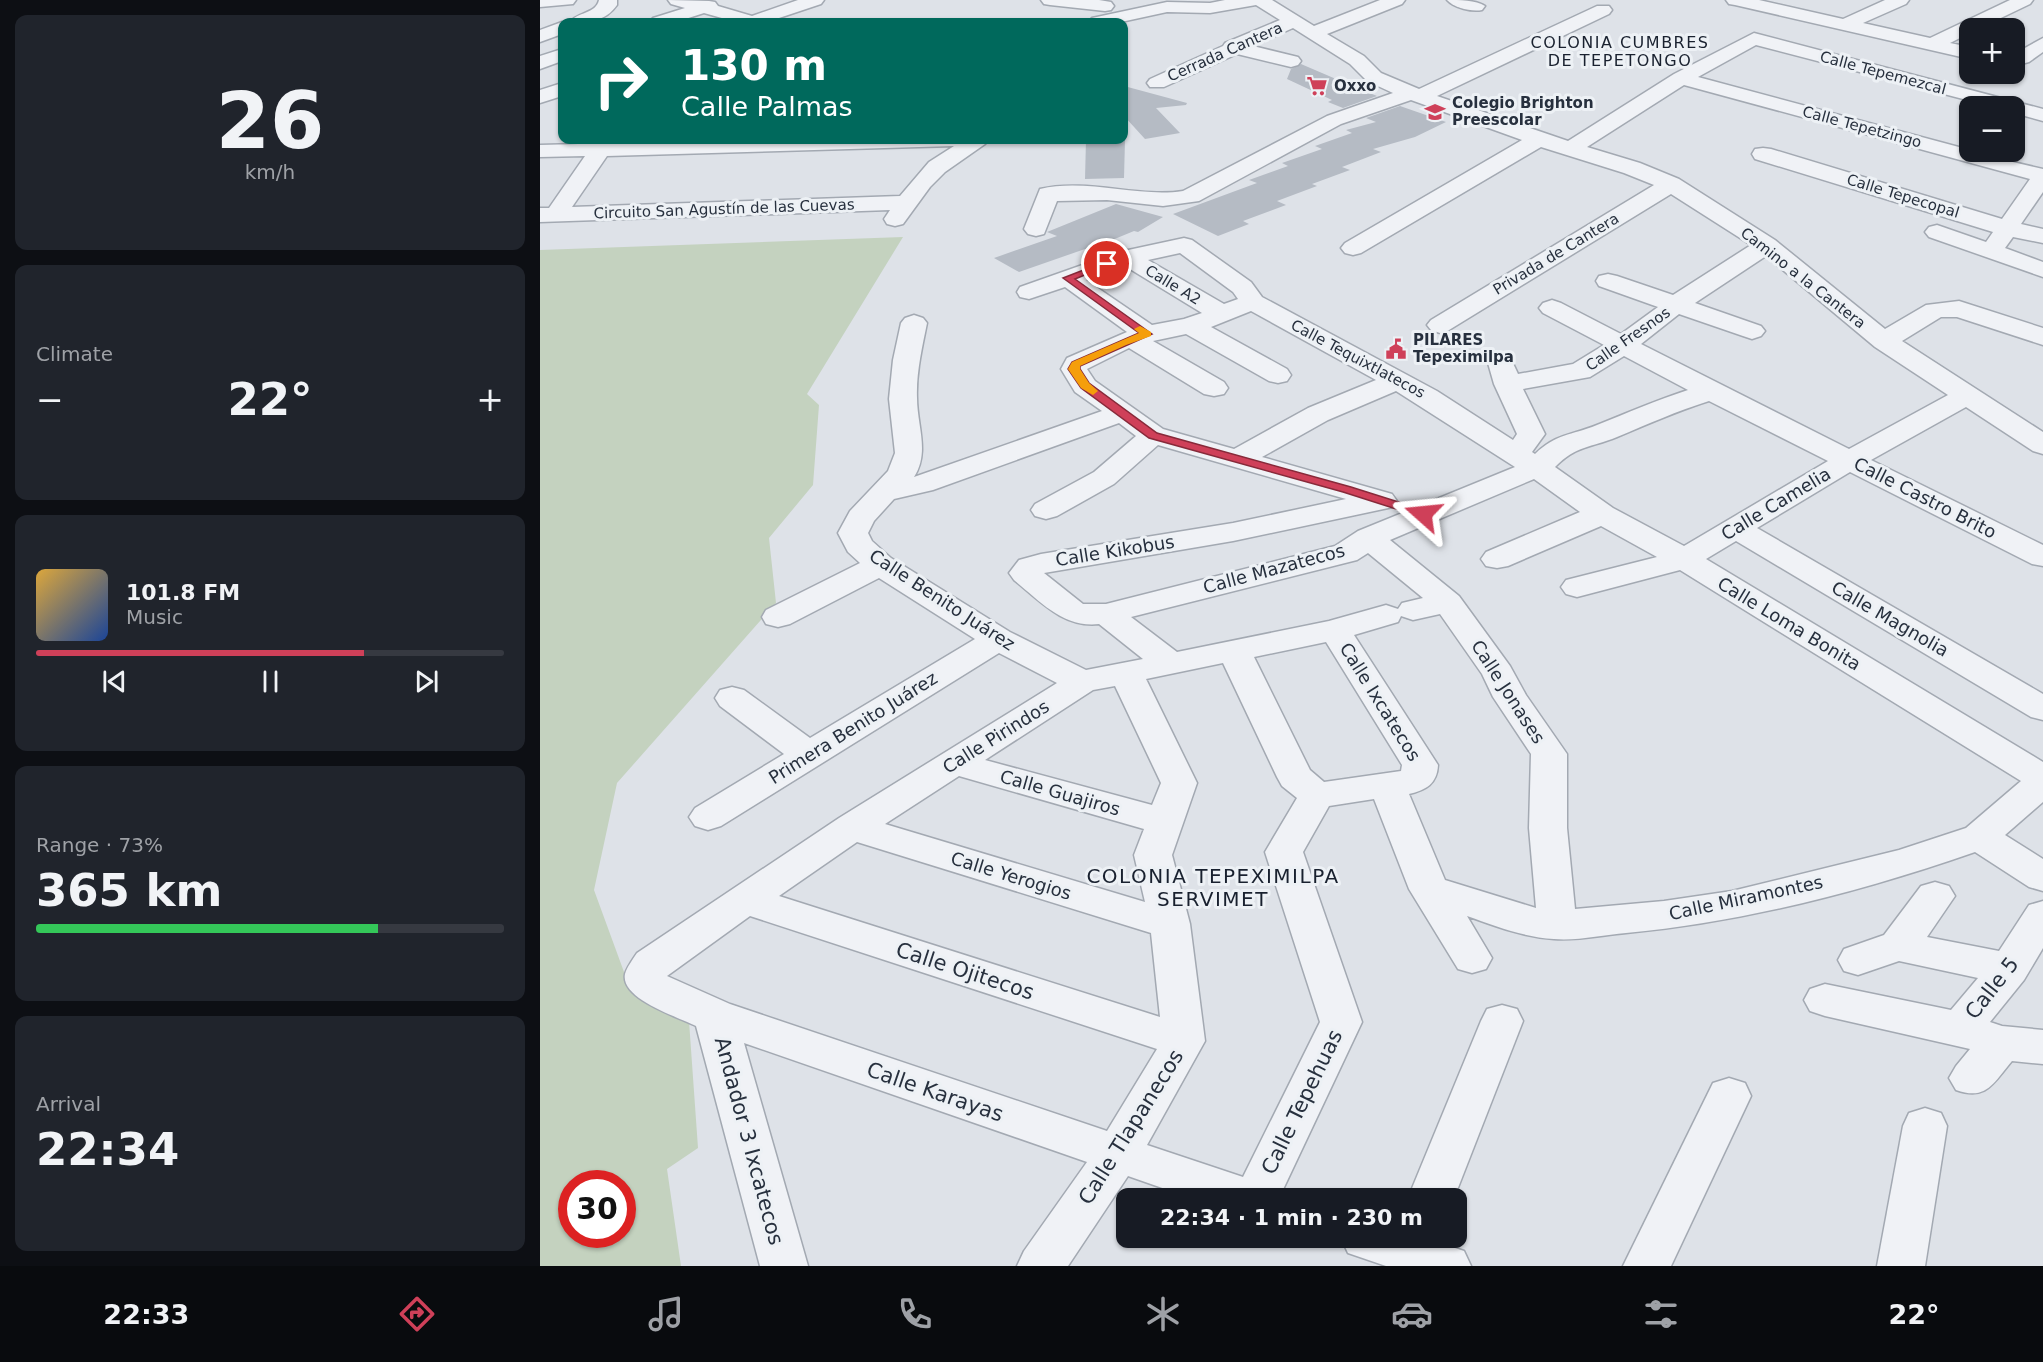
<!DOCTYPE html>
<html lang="en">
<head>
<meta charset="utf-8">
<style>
	:root { --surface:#171b24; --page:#20242c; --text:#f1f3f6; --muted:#9ea1a6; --line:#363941; --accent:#cf4059 }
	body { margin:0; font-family:"DejaVu Sans",sans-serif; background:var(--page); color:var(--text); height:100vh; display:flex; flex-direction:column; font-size:22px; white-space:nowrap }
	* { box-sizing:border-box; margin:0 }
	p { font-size:20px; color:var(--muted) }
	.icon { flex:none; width:33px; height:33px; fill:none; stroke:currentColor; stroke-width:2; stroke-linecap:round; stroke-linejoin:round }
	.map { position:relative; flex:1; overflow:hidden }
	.drawer { display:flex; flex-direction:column; gap:15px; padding:15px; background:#0d0f14; width:540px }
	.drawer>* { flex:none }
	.hud { position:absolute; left:18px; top:18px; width:570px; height:126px; border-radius:12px; box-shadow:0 2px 4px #0004; background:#00695c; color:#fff; overflow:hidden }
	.tools { position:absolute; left:1419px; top:18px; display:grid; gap:12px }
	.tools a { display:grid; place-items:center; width:66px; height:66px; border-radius:12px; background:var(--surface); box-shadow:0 2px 4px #0004; font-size:30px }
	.speed { position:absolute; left:18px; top:1170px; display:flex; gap:12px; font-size:30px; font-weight:700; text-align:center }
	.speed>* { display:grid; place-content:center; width:78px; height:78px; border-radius:50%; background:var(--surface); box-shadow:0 2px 4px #0004; line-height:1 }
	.speed .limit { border:9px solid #d22; background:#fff; color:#111 }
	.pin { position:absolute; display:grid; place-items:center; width:51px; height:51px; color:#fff; margin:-26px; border:3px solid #fff; border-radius:50%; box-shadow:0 2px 6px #0007 }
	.me { position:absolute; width:66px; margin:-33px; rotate:288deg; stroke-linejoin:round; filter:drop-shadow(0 0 4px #0008) }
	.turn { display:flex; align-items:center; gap:21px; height:126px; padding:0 24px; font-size:27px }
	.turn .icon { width:78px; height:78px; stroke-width:2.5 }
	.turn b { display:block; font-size:42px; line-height:51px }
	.big { font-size:45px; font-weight:700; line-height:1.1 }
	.drawer .tile { flex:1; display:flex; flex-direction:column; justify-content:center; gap:9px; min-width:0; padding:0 21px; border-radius:12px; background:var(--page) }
	.drawer .dial { align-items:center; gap:0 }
	.dial b { font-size:78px; line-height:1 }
	.song { display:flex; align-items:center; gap:18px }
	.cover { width:72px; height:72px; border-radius:9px; background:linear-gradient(135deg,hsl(40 70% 55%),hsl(220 70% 35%)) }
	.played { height:6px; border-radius:3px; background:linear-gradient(90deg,var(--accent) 70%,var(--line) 70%) }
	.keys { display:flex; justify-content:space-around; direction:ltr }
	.heat { display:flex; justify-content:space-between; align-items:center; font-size:33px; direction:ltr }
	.charge { height:9px; border-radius:4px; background:linear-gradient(90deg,#34c759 73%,var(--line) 0) }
	.trip { position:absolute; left:576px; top:1188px; width:351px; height:60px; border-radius:12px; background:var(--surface); box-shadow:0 2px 4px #0004; font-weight:700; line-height:60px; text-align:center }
	.tabs { display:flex; height:96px; justify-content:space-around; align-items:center; background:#090b0e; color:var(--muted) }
	.tabs .icon { width:42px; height:42px }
	.tabs .selected { color:var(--accent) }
	.tabs b { font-size:27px; color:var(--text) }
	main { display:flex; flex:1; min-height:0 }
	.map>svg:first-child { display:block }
	.green { fill:#c4d2bf; fill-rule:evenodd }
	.building { fill:#b5bbc4 }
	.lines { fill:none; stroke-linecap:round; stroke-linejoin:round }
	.minor-casing { stroke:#a3a9b2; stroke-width:3 }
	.minor { fill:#f0f2f6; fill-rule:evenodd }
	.route { fill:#cf4059; stroke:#872a3a; stroke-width:1.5 }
	.slow { fill:#f59e0b }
	.labels { text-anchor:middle; stroke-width:6; stroke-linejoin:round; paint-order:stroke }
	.far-street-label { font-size:15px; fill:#27303e; stroke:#edf1f5 }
	.far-poi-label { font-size:15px; font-weight:bold; fill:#27303e; stroke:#edf1f5; text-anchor:start }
	.far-neighbourhood-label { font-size:16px; letter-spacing:1.5px; fill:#19212f; stroke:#edf1f5 }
	.street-label { font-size:18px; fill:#27303e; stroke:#edf1f5 }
	.neighbourhood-label { font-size:20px; letter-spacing:1.5px; fill:#19212f; stroke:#edf1f5 }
	.near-street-label { font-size:21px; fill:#27303e; stroke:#edf1f5 }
</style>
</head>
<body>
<main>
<section class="drawer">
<div class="tile dial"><b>26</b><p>km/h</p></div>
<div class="tile"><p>Climate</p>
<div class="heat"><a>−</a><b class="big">22°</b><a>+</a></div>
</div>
<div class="tile">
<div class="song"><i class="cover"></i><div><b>101.8 FM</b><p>Music</p></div></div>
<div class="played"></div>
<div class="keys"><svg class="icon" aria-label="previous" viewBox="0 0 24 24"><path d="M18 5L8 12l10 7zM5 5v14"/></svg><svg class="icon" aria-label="pause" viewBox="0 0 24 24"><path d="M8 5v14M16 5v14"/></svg><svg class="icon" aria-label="next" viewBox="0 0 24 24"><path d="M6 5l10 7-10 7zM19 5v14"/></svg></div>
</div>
<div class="tile"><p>Range · 73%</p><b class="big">365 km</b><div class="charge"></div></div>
<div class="tile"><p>Arrival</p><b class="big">22:34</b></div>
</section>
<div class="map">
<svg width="1503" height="1266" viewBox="0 0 1503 1266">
	<rect width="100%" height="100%" fill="#dee2e8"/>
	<!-- green -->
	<path class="green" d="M363,237L267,394L279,405L273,485L229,538L236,603L77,783L54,890L84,972L149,1021L158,1148L127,1169L141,1266H0V250ZM32,1184H82V1234H32Z"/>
	<!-- building -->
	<g class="building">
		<polygon points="761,64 803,82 837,96 803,108 788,102 792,100 747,79 751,69"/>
		<polygon points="584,86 647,103 646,105 616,108 640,133 605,139 584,116"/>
		<polygon points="860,106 906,122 875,137 833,149 841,152 802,167 810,170 772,184 777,186 737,201 746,205 703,221 709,224 678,236 633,214 717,183 709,180 748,166 742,163 782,149 775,146 812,133 806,130 836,122 826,118"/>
		<polygon points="546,140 585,140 584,178 545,179"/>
		<polygon points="576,204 623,217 598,232 594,231 548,250 545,249 479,272 454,258 517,236 507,232"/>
	</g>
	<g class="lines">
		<!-- minor casing -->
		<g class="minor-casing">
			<g id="minor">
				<polygon points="0,0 36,0 33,4 0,7"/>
				<path d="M59,0H77V5C65,22 50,22 30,22C37,12 56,14 59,0Z"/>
				<polygon points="128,0 169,1 175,2 178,6 212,16 258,0 284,0 281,4 227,22 196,22 164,13 136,22 110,22 113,18 145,8 131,4"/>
				<polygon points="501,0 559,0 571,2 574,6 571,10 565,11 510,5 504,4"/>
				<path d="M685,0H732L774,26L840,0H865L862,4L787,34L824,56L841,73L879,89L1057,6H1069L1072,10L1069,14L897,96L1028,141L1134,74L1214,33L1503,109V121L1474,113V106H1450L1216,45L1158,77L1430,150V152L1503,169V192L1481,224L1503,229V243L1473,237L1465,248L1503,262V277L1389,237L1385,232L1389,227L1397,225L1446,242L1453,232L1215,159L1212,154L1215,149L1223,148L1231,149L1462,219L1490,179L1144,85L1047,147L1100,163L1139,179L1235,240L1345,329L1386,305L1419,301L1503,328V345L1417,317H1401L1362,341L1503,432V454L1493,451L1426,407L1331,460L1503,545V566L1492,564L1310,472L1217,528L1503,694V720L1491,717L1196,541L1166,559L1503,762V802L1465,835L1503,859V891L1489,887L1435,852C1323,891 1205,922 1086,933C1063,935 1037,941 1014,939C983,937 955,926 927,916L952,958L946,969L932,973L918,969L869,889L834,799L789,806L763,852L822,1022L739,1198H651L588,1176L528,1266H477L484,1251L547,1162L204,1043L268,1266H220L156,1026C138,1017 80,999 85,974C87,967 93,959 97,953L299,818L517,683L459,653L181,826L168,830L155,826L149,817L155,808L244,754L180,706L175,698L180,690L192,687L204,690L270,738L435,639L339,578L250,624L238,627L226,624L222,617L226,610L320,563L308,552L298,533L310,511L348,471L355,453L349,399L353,360L361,323L365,318L374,315L383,318L387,323C382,348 376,373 377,398C377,426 390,452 374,477L562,411L535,392L521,369L527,358L587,332L525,287L489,299L480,297L477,292L480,287L579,252L644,238L652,240L711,282L722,297L897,391L973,440L977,434L954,384L948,363L952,357L961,355L970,357L978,374L1033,364L1064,345L1003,313L999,308L1003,303L1012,300L1021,303L1081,334L1118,307L1059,286L1056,281L1059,276L1068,274L1077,276L1133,295L1211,245L1131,194L909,330L900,333L891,330L887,325L891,320L1114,185L1084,173L1001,147L821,253L813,255L805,253L801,248L805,243L982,140L871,100L801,124L659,201L623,206L567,200L517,201L504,234L496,236L488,234L484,229L500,189C547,178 599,198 643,191L787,116L853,93L827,81L810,64L753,28L713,46L758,57L761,61L758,65L751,67L697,54L624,87H610L607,83L610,79L683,46L685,43L740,20L716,5L670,13L627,12L581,22H549L552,18L627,2L670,3ZM640,253L693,292L698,299L684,304L608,260ZM1226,256L1335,347L1408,395L1309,449L1101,344L1139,314L1203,336L1212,339L1221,336L1225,331L1221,326L1155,303ZM585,266L662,313L644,319L612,325L546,280ZM711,311L836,380L768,408L694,449L623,429L555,381L547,369L589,348L664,394L674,396L684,394L688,388L684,382L613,341L646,334L729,381L738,383L747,381L751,375L747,369L671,327ZM1084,356L1148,390C1117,400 1087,413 1057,425C1030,436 1017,433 995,454L992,452L1005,434L983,389L1050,377ZM856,391L975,467L818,531L795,546L566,604H543L504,573L693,541L853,507L857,501L852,494L722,457L788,420ZM1169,401L1288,461L1144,546L1073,508L1015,467C1037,445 1050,448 1077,437C1108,424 1137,411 1169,401ZM579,423L596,436L554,472L495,504L491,510L495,516L506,519L517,516L574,484L618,445L806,499L693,523L501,554L479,560L469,573L474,580C500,601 523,628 559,624L603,659L546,670L470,632L351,558L332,541L328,533L334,521L354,499L393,490ZM994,479L1040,512L946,552L941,559L946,566L957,568L968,566L1061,526L1117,557L1026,580L1021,587L1026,594L1037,597L1140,570L1481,781L1426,828L1359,850L1192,891L1124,901L1035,909L1027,828V754L986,695L970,666L919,596L850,540ZM828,553L883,598L862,603L858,609L846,605L789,621L637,652L591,617L817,560ZM900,614L942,674L953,697L991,754L989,828L996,908L905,880L869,794C886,790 897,784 898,765L814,635L858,622L861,616L873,620ZM786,642L862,765L861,771L784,782L770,770L714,657ZM683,663L737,777L742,786L757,798L725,852L780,1022L703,1177L607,1145L665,1041L650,924L632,855L657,783L606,679ZM575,686L621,783L612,805L445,760L553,690ZM419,776L604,829L594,855L605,902L345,824ZM317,842L611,933L620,1017L239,896ZM210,916L617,1049L567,1131L190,1004L127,976Z"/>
				<path d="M907,0C919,0 936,0 945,6L942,10C932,12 914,8 907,0Z"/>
				<polygon points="1186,0 1219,0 1303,19 1345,0 1369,0 1366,4 1323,23 1390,38 1470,0 1493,0 1490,4 1440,28 1430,28 1430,33 1410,43 1430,47 1430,59 1195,5 1189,4"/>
				<polygon points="22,22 22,34 0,42 0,30"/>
				<polygon points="1503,38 1503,52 1489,62 1474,66 1474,54"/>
				<polygon points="22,49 22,61 0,69 0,56"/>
				<polygon points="22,83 22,96 0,103 0,90"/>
				<path d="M193,140H449L445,144L405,172L390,187L363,224L355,226L347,224L344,219L350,210L0,222V208H9L45,156L0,157V145ZM414,146L389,162L360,196L32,207L67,156Z"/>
				<path d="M1395,882L1409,886L1415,896L1387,937L1459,951L1489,905L1503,901V948L1484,980L1450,1022L1462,1026L1503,1030V1064L1472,1061C1453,1083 1447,1101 1416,1090L1409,1078L1416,1066L1430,1049L1285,1016L1270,1011L1264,1000L1270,989L1285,984L1411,1010L1438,978L1359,961L1318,975L1304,971L1298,960L1304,949L1344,935L1381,886Z"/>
				<polygon points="962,1005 977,1009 983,1021 914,1198 868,1198 941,1021 947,1009"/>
				<polygon points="1189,1078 1205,1083 1211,1096 1131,1266 1083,1266 1173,1083"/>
				<polygon points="1385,1108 1401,1113 1407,1126 1385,1266 1337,1266 1363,1126 1369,1113"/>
				<polygon points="801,1238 885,1238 924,1251 931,1266 846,1266 808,1253"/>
			</g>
		</g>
		<!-- minor -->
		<use href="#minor" class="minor"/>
	</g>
	<!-- route -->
	<polygon class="route" points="564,262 572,264 535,279 612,334 540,366 540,369 549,383 617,433 811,487 887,511 889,514 887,516 878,516 803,492 609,438 541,388 528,369 532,362 599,333 523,278"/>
	<!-- slow -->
	<polygon class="slow" points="600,326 611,332 611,336 586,345 540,366 540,369 549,383 558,391 553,395 541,388 528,369 532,362 599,333 594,329"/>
	<!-- icons -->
	<defs>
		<g id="supermarket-bare" transform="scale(1.62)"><path d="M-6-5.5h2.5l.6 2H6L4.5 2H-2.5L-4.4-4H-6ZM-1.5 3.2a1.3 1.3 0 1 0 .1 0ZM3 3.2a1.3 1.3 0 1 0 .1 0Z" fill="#cf4059" stroke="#edf1f5" stroke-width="2.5" paint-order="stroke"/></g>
		<g id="school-bare" transform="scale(1.62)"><path d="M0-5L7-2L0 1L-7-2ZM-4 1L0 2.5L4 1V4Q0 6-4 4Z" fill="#cf4059" stroke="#edf1f5" stroke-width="2.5" paint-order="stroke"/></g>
		<g id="civic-bare" transform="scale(1.62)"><path d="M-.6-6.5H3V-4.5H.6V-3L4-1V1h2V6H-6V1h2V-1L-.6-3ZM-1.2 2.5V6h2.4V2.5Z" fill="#cf4059" stroke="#edf1f5" stroke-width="2.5" paint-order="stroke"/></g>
	</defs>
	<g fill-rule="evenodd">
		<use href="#supermarket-bare" x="777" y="86"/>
		<use href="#school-bare" x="895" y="112"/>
		<use href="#civic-bare" x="856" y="349"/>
	</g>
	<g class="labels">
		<!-- far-street labels -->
		<g class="far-street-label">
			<text transform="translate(685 52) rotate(-24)" y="5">Cerrada Cantera</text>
			<text transform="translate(1343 73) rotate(15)" y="5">Calle Tepemezcal</text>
			<text transform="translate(1322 127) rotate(15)" y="5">Calle Tepetzingo</text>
			<text transform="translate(1363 196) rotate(17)" y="5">Calle Tepecopal</text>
			<text transform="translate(184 209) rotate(-2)" y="5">Circuito San Agustín de las Cuevas</text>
			<text transform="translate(1016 254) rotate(-31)" y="5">Privada de Cantera</text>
			<text transform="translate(1263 278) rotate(38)" y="5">Camino a la Cantera</text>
			<text transform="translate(633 285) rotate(31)" y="5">Calle A2</text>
			<text transform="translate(1088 339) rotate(-35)" y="5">Calle Fresnos</text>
			<text transform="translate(818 359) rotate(28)" y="5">Calle Tequixtlatecos</text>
		</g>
		<!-- far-poi labels -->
		<g class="far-poi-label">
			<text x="794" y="91">Oxxo</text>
			<text x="912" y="108">Colegio Brighton<tspan x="912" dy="17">Preescolar</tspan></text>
			<text x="873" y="345">PILARES<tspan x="873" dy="17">Tepeximilpa</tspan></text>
		</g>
		<!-- far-neighbourhood labels -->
		<g class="far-neighbourhood-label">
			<text x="1080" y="48">COLONIA CUMBRES<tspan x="1080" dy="18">DE TEPETONGO</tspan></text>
		</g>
		<!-- street labels -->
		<g class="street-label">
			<text transform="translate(1385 498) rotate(27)" y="6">Calle Castro Brito</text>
			<text transform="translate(1236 504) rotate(-31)" y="6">Calle Camelia</text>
			<text transform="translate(575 551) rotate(-9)" y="6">Calle Kikobus</text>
			<text transform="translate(734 569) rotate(-15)" y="6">Calle Mazatecos</text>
			<text transform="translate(402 600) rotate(33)" y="6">Calle Benito Juárez</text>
			<text transform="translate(1350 619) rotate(30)" y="6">Calle Magnolia</text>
			<text transform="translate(1249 624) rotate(31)" y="6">Calle Loma Bonita</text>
			<text transform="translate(968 692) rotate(57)" y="6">Calle Jonases</text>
			<text transform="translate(840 702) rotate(58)" y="6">Calle Ixcatecos</text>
			<text transform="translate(313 728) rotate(-32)" y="6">Primera Benito Juárez</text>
			<text transform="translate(456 737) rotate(-32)" y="6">Calle Pirindos</text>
			<text transform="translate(520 793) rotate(16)" y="6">Calle Guajiros</text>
			<text transform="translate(471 876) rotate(17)" y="6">Calle Yerogios</text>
			<text transform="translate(1206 898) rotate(-12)" y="6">Calle Miramontes</text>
		</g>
		<!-- neighbourhood labels -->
		<g class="neighbourhood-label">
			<text x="673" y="883">COLONIA TEPEXIMILPA<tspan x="673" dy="23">SERVIMET</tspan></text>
		</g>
		<!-- near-street labels -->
		<g class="near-street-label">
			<text transform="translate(425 971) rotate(18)" y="7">Calle Ojitecos</text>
			<text transform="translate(1452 988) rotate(-52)" y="7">Calle 5</text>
			<text transform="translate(395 1092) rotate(19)" y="7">Calle Karayas</text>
			<text transform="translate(762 1102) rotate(-64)" y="7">Calle Tepehuas</text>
			<text transform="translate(591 1127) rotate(-58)" y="7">Calle Tlapanecos</text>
			<text transform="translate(209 1141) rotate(75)" y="7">Andador 3 Ixcatecos</text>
		</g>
	</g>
</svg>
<div class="tools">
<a>+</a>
<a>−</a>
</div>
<div class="speed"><div class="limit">30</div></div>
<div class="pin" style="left:567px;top:264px;background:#d93025"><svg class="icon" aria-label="arrive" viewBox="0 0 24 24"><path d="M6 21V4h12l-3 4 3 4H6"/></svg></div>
<svg class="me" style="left:883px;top:514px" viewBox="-20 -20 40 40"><path d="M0-17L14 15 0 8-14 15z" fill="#cf4059" stroke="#fff" stroke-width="4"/></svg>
<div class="trip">22:34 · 1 min · 230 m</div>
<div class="hud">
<div class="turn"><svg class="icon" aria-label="right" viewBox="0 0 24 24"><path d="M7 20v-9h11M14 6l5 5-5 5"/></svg><div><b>130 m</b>Calle Palmas</div></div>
</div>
</div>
</main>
<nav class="tabs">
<b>22:33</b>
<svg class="icon selected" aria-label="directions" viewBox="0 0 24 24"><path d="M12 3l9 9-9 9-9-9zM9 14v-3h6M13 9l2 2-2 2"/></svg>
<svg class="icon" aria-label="music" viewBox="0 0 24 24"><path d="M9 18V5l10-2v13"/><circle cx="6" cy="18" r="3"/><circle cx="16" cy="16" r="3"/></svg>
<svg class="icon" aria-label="phone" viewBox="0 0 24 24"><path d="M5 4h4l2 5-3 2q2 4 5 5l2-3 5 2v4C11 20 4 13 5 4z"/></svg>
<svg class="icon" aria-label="climate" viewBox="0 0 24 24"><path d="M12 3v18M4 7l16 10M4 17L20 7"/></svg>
<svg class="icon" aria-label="car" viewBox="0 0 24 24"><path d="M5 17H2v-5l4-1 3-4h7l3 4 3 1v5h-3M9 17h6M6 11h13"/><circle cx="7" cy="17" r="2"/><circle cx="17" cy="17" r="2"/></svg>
<svg class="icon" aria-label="filters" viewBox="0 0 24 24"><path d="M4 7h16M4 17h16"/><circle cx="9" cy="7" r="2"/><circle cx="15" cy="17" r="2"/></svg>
<b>22°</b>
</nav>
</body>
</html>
